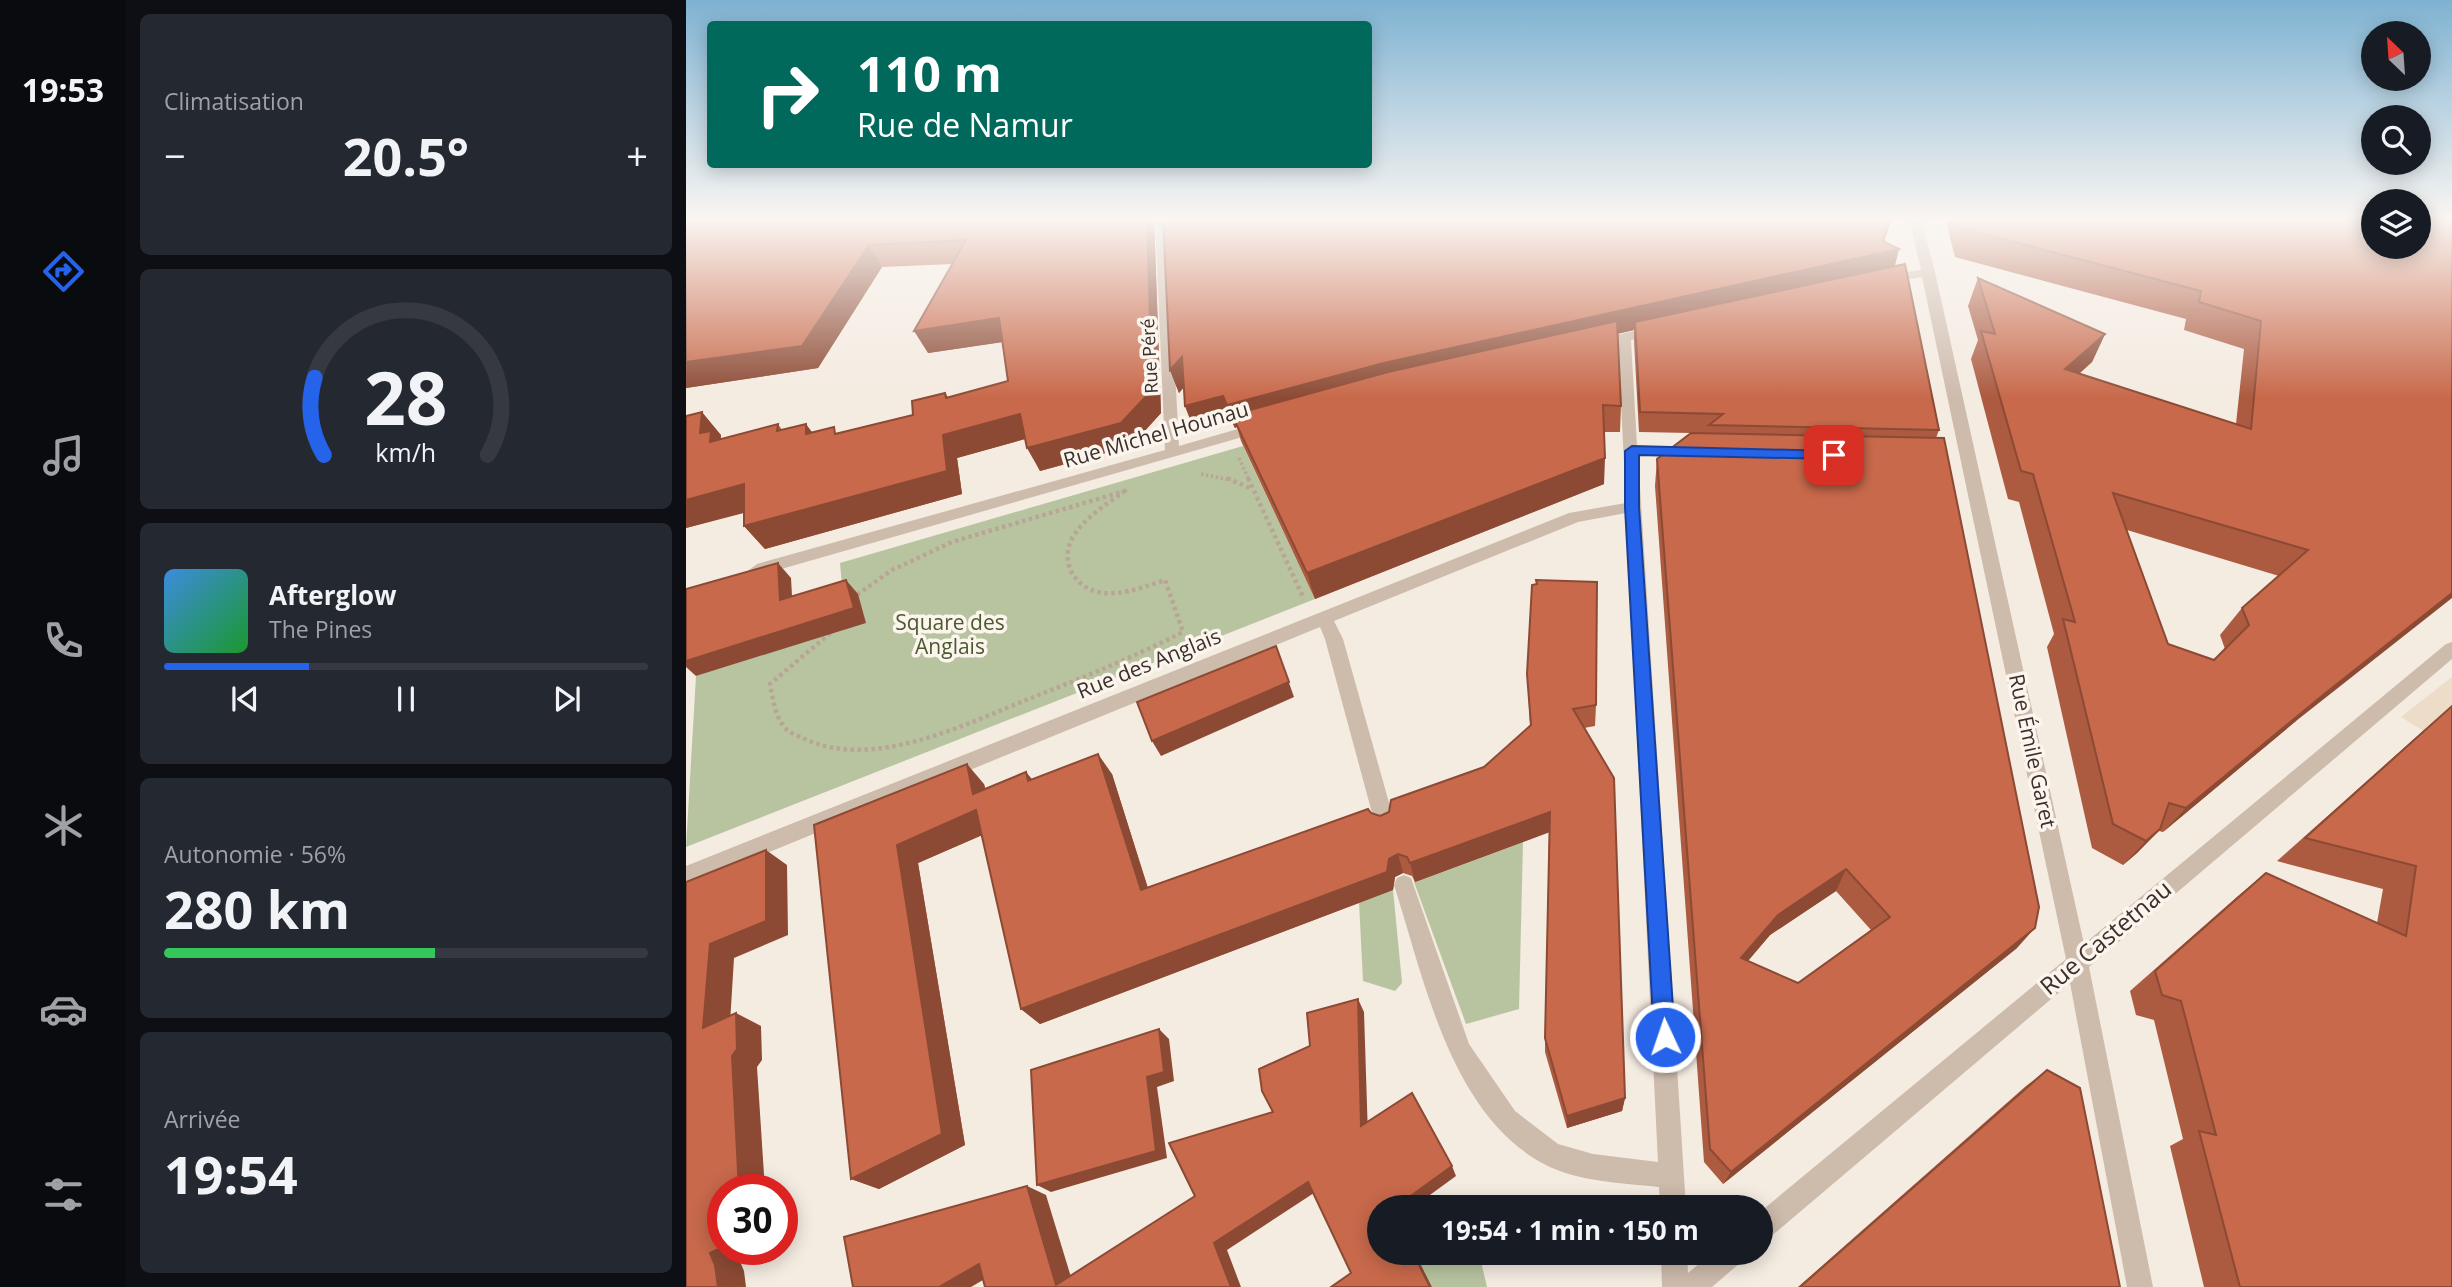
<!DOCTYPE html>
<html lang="fr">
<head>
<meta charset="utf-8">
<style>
	:root { --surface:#171b24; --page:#242831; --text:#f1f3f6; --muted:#9ea1a6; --line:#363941; --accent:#2563eb }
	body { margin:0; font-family:"Open Sans",sans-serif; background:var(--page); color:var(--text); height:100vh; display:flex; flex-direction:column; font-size:26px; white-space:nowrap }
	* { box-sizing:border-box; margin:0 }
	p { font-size:23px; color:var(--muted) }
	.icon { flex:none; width:38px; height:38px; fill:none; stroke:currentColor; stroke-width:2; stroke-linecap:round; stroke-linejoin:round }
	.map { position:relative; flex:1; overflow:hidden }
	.panel { display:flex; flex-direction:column; gap:14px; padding:14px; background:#0d0f14; width:560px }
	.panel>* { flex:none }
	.hud { position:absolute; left:21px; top:21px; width:665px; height:147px; border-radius:7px; box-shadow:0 4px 18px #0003; background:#00695c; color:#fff; overflow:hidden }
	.needle { width:46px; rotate:335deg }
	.tools { position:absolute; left:1675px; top:21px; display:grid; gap:14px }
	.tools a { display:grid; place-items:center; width:70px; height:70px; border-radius:50%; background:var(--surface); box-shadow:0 4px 18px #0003; font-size:35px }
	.speed { position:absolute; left:21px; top:1174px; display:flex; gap:14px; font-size:35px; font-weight:700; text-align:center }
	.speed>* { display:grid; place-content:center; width:91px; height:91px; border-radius:50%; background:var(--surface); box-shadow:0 4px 18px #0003; line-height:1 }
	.speed .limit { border:10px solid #d22; background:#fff; color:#111 }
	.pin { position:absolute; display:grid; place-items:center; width:60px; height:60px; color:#fff; margin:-30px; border-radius:14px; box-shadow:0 4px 10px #0006 }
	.me { position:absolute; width:77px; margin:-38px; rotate:357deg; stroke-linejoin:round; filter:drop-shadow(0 0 5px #0008) }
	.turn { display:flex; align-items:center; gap:24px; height:147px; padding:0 35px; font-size:32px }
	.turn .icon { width:91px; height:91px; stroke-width:2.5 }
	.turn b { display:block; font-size:49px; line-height:60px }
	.big { font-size:52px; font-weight:700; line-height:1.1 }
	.panel .tile { flex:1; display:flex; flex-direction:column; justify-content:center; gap:10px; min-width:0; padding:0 24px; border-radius:10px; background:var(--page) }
	.panel .dial { align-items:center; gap:0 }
	.dial svg { height:182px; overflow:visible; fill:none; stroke:var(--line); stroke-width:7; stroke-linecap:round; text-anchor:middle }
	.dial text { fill:var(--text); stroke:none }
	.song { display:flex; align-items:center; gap:21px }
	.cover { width:84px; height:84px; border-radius:10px; background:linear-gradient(135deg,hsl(210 70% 55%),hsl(130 70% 35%)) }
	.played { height:7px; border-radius:4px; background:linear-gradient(90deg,var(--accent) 30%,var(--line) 30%) }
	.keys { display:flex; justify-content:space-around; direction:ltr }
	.heat { display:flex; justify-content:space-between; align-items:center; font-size:38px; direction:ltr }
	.charge { height:10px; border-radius:5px; background:linear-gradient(90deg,#34c759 56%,var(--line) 0) }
	.trip { position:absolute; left:681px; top:1195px; width:406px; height:70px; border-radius:35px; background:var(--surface); box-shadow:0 4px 18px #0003; font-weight:700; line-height:70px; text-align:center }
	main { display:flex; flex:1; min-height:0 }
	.menu { display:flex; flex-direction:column; width:126px; justify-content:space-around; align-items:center; background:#090b0e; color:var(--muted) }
	.menu .icon { width:49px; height:49px }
	.menu .active { color:var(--accent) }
	.menu b { font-size:32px; color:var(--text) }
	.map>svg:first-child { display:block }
	.green { fill:#b8c4a0 }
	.plaza { fill:#ecdcc8 }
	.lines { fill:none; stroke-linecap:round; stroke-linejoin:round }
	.path-far1 { stroke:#b9a596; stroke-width:3.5; stroke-dasharray:2.5 2.5; stroke-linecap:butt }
	.path { stroke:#b9a596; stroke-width:4.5; stroke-dasharray:3.5 3.5; stroke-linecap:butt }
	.minor { fill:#cdbbac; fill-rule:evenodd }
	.wall { fill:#ac5a40; fill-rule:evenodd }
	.shaded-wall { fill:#8c4a34 }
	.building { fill:#c8694b; stroke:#8c4a34; stroke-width:2; fill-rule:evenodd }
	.route { fill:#2563eb; stroke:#184099; stroke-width:2 }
	.labels { text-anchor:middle; stroke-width:7; stroke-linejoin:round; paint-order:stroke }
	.far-street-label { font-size:18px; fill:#3b302b; stroke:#fbf5ee }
	.street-label { font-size:21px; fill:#3b302b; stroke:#fbf5ee }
	.park-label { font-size:21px; fill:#4a5a2e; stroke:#fbf5ee }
	.near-street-label { font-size:24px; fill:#3b302b; stroke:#fbf5ee }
</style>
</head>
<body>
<main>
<nav class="menu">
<b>19:53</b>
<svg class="icon active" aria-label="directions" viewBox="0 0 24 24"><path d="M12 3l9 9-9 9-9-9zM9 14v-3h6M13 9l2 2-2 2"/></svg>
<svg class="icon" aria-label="music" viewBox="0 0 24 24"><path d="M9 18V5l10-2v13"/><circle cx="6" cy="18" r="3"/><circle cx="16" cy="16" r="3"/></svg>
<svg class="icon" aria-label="phone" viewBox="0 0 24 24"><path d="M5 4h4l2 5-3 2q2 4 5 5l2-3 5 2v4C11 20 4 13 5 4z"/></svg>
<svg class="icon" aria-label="climate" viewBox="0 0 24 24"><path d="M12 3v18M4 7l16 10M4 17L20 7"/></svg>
<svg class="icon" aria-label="car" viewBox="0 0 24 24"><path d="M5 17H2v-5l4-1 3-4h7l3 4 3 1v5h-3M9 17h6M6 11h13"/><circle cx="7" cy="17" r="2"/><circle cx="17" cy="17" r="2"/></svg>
<svg class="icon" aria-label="filters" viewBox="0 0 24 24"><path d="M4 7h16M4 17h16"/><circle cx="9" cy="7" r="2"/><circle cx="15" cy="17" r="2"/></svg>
</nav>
<section class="panel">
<div class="tile"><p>Climatisation</p>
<div class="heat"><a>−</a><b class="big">20.5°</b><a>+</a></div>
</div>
<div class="tile dial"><svg viewBox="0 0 100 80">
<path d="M14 69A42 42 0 1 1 86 69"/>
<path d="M14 69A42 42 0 0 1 10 35" stroke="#2563eb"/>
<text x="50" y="56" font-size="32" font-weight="700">28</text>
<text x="50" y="72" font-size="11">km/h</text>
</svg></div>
<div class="tile">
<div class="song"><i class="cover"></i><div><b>Afterglow</b><p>The Pines</p></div></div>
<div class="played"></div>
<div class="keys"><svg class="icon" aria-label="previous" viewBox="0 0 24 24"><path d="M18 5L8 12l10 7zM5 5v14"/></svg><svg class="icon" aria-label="pause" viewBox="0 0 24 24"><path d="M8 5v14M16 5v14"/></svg><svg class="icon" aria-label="next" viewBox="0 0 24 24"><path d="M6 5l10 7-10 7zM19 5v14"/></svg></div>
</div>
<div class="tile"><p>Autonomie · 56%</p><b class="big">280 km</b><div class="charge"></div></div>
<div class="tile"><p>Arrivée</p><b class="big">19:54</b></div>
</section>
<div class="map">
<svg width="1766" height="1287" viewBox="0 0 1766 1287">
	<rect width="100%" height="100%" fill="#f4ebe1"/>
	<!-- green -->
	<g class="green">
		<polygon points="557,446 629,599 0,847 10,676 160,629 154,563"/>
		<polygon points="837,841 833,1009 780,1024 728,882"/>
		<polygon points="707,890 716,983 709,991 677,981 673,902"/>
		<polygon points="729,1253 793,1253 801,1287 746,1287"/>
	</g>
	<!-- plaza -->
	<polygon class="plaza" points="1766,677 1766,748 1715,717"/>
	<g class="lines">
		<!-- path-far1 -->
		<g class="path-far1">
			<polyline points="553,458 563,480"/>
			<polyline points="515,474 545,480"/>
		</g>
		<!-- path -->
		<g class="path">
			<polyline points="541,478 566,489"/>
			<polyline points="562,478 618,599"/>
			<path d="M439,491C421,504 399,517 387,537C380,548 380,562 386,573C407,607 449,590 479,580L497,632C448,657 396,678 345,698C280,724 187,771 119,739C113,736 105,734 100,729C89,717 87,699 84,684L149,629L148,611L206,570L266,542Z"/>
		</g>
		<!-- minor -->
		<g class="minor">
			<polygon points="469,218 481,218 493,446 576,422 581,424 583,427 581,430 71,576 65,574 63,570 71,564 479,450"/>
			<polygon points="1223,218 1235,218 1249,272 1398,944 1760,644 1766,642 1766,659 1403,967 1467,1287 1441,1287 1384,983 1083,1238 1074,1242 1074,1212 1380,959 1236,277 1199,283 1193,279 1199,275 1235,270"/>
			<path d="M970,326L977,330L975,333L945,340L951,446L1005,447L1012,452L1005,457L952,456L1000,1208H974L973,1187C936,1183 892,1182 858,1164C764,1114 738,978 708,885L711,878L718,875L725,878L783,1044L829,1111L872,1144L907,1154L972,1162L940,513L892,522L648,621L657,639L709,824L706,830L699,833L692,830L689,824L639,639L634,627L0,886V866L883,513L940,503L932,343L909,348L902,344L904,341Z"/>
			<polygon points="975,1253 1001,1253 1002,1273 1026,1253 1059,1253 1055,1262 1026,1287 976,1287"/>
		</g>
	</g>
	<!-- wall -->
	<g class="wall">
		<polygon points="0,218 468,218 475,413 445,446 354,471 339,439 271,458 276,494 79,549 58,526 58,513 0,528 0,416 35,435 35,439 92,424 96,430 127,432 153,433 227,415 259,393 262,397 322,381 316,342 242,353 266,264 196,267 132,368 0,388"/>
		<path d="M477,218H1206L1198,242L1213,249L1209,266L1253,430L1250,438L1331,948L1037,1184L1018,1162L969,486L971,459L1005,433L953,432L948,342V330L931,334L935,406L934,432H918V484L629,599L555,441L551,427L549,428L544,419L508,429L499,406L498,387L493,393L484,370ZM1150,891L1185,930L1112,983L1062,961L1084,935Z"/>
		<path d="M1261,218H1687L1610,721L1477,832L1473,831L1451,853L1437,865L1406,848L1361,647L1368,634L1333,502L1322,499L1285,359L1292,340L1282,306L1292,278L1419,334L1406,362L1393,374L1550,424L1558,349L1498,330L1500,319L1269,257L1260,222ZM1441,530L1593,576L1556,608L1534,635L1539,649L1528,660L1482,644Z"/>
		<polygon points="841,674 910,705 909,726 898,728 939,1098 936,1111 881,1128 859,1052 859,1038 863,832 729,882 726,876 717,873 709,877 707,890 354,1024 335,1009 296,835 232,863 279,1145 193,1189 165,1179 128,825 298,784 299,788 346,780 426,774 462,888 685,813 694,816 798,767 844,725"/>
		<polygon points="1766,706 1766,1287 1518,1287 1484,1146 1497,1139 1468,1020 1450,1015 1444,991 1552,896 1580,873 1691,923 1697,889 1591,861 1737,731"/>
		<polygon points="1361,1070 1434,1287 1112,1287 1340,1086"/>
	</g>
	<!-- shaded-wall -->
	<g class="shaded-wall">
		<polygon points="461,218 468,218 475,413 445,446 354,471 341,448"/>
		<polygon points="1204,218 1206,218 1203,227 1194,253 1213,249 1207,271 949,322 948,330 702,385 546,415 551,427 549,428 541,405 698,363 1196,241"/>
		<polygon points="183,245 196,267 132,368 0,388 0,362"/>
		<polygon points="313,318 324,341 242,353 228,331"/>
		<polygon points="1419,334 1406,362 1366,397 1379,369"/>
		<polygon points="496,357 504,380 493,393 484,370"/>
		<polygon points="537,396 544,419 508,429 499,406"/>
		<polygon points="16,412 35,435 34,443 44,465 14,433"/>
		<polygon points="334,414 346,437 271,458 276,494 79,549 58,526 257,435"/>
		<polygon points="120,424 137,447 120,434"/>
		<polygon points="919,458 918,484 629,599 621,573"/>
		<polygon points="58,484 78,507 0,528 0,500"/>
		<polygon points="92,563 105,578 107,614 94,600"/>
		<polygon points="160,580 172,594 180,623 10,676 0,667 0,661"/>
		<polygon points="1766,593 1766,598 1610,721 1477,832 1500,808 1637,695"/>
		<polygon points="590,646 608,697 475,756 466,741"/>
		<polygon points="412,754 426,774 468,908 455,890"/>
		<polygon points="281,764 298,784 305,813 287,794"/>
		<polygon points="340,772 356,791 342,781"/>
		<polygon points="290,810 308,830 232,863 279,1145 193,1189 165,1179 211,845"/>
		<polygon points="864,812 864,832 729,882 724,863"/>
		<polygon points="1474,829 1451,853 1437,865 1460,841"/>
		<polygon points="80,850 101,865 102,935 48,958 43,1040 17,1028 24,944"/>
		<polygon points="712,854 717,873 709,877 707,890 354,1024 335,1009"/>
		<polygon points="1160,869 1150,891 1084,935 1048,977 1055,958 1092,915"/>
		<polygon points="1349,928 1331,948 1037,1184 1045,1172"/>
		<polygon points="672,999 678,1012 682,1136 675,1126"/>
		<polygon points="50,1013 75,1026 76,1060 71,1067 79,1190 53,1190 46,1056"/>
		<polygon points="473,1029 483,1039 488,1081 471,1087 481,1158 365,1192 351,1185 461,1077"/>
		<polygon points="939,1098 936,1111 881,1128 881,1116"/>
		<polygon points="766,1166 770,1176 726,1208 708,1208"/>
		<polygon points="622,1182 631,1191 541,1250 555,1287 545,1287 528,1243"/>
		<polygon points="341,1186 360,1195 388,1287 370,1285"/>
		<polygon points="37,1247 37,1250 72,1250 53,1259 58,1271 60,1287 32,1287 24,1253"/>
		<polygon points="727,1253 729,1253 746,1287 744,1287"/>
		<polygon points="293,1264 314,1270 285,1287 253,1287"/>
	</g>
	<!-- building -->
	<g class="building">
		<polygon points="0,218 461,218 466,390 435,423 341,448 334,414 257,435 261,471 58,526 58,484 0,500 0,416 16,412 14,433 25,431 24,442 92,424 91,431 120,424 120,434 148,427 149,434 227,415 226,401 259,393 260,398 322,381 313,318 228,331 280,240 183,245 116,346 0,362"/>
		<polygon points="477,218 539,218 538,219 546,218 1204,218 1196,241 1213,249 698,363 541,405 537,396 499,406 496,357 484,370"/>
		<path d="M1275,218H1687V247H1732V218H1766V593L1637,695L1500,808L1483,803L1474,829L1460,841L1427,824L1377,619L1389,622L1347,474L1335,471L1295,331L1309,334L1292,278L1419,334L1379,369L1565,429L1575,321L1513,302L1515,291L1278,229ZM1427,493L1622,550L1556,608L1563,625L1528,660L1482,644Z"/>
		<polygon points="1219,264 1253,430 1023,425 1037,414 954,412 949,322"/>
		<polygon points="931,321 935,406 917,405 919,458 621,573 546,415 702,372"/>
		<path d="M1005,433L1258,438L1353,907L1349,928L1045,1172L1024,1149L971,459ZM1160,869L1204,917L1112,983L1055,958L1092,915Z"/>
		<polygon points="92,563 94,600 160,580 168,608 0,661 0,589"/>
		<polygon points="850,580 911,582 910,705 887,709 928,778 939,1098 881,1116 859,1038 864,812 724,863 721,857 712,854 703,859 701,872 335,1009 290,810 211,845 256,1134 165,1179 128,825 281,764 287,794 340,772 342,781 412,754 455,890 682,809 685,813 694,816 703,812 705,800 798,767 845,725 841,674 846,585 851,584"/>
		<polygon points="590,646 603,682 466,741 451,702"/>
		<polygon points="1766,706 1766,1287 1554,1287 1513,1131 1530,1135 1495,1001 1476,995 1469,971 1580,873 1720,936 1730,866 1619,838"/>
		<polygon points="80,850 80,921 24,944 17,1028 50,1013 51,1049 46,1056 53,1190 37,1190 37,1247 24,1253 29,1265 32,1287 0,1287 0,882"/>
		<polygon points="672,999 675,1126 726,1093 766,1166 708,1208 693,1208 693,1253 727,1253 744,1287 645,1287 665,1273 622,1182 528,1243 545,1287 299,1287 293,1264 253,1287 167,1287 158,1237 341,1186 370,1285 509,1196 483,1143 587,1112 576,1091 573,1069 624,1046 621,1013"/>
		<polygon points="473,1029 478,1072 461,1077 470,1151 351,1185 345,1070"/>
		<polygon points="1361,1070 1394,1088 1434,1287 1114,1287"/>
	</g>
	<!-- sky -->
	<linearGradient id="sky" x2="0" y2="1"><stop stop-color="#7eb2d2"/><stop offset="0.55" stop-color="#faf6f2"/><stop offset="1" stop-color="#faf6f2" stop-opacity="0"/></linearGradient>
	<rect width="1766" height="398" fill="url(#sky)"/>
	<!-- route -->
	<polygon class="route" points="946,446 1148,451 1155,455 1148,459 953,455 953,507 989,1037 986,1045 979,1048 971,1045 968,1037 939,507 939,451"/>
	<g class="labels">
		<!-- far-street labels -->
		<g class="far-street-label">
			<text transform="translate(464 356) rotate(-93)" y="6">Rue Péré</text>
		</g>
		<!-- street labels -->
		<g class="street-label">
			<text transform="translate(470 435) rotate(-16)" y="7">Rue Michel Hounau</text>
			<text transform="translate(463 664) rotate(-22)" y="7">Rue des Anglais</text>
			<text transform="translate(1346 751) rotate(78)" y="7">Rue Émile Garet</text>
		</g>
		<!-- park labels -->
		<g class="park-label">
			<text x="264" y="630">Square des<tspan x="264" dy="24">Anglais</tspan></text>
		</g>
		<!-- near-street labels -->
		<g class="near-street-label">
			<text transform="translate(1420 938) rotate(-40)" y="8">Rue Castetnau</text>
		</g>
	</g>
</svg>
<div class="tools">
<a><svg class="needle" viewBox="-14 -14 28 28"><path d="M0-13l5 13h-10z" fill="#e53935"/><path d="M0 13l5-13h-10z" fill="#9ea1a6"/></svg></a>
<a><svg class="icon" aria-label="search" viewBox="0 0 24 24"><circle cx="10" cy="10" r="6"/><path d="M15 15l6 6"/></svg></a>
<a><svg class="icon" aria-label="layers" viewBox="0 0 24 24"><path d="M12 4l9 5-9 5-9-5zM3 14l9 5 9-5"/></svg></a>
</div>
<div class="speed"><div class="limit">30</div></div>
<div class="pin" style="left:1148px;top:455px;background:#d93025"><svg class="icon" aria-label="arrive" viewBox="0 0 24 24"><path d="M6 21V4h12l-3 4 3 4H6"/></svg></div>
<svg class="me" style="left:979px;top:1037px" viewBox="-20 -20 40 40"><circle r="17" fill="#2563eb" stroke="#fff" stroke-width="3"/><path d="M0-11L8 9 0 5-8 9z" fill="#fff"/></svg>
<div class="trip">19:54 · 1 min · 150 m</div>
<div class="hud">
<div class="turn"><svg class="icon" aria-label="right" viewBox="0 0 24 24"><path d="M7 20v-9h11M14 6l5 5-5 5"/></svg><div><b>110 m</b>Rue de Namur</div></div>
</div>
</div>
</main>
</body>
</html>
